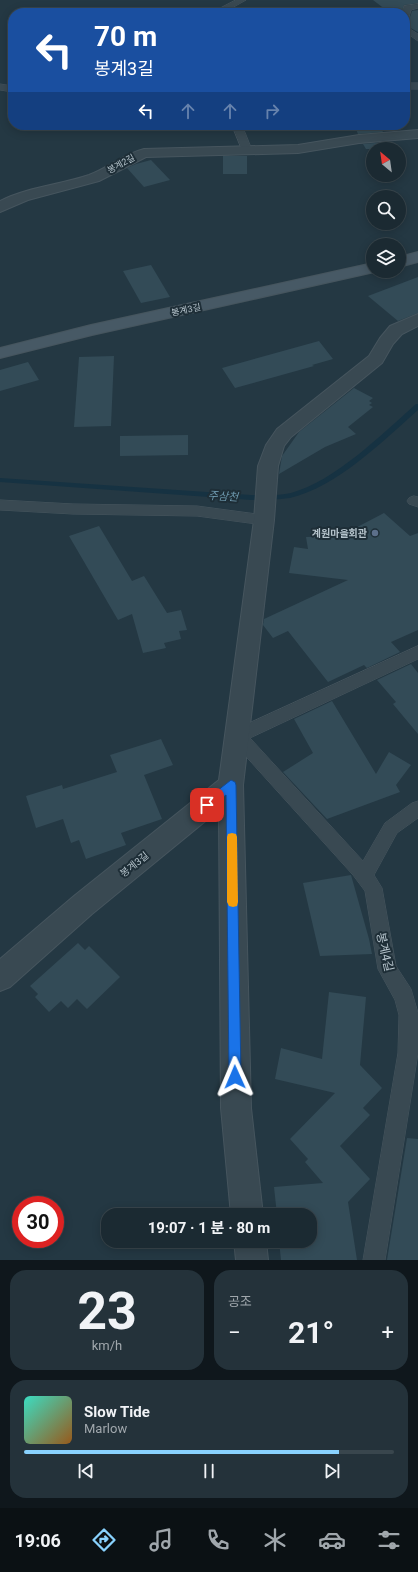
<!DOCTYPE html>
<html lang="ko">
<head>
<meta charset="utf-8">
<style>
	:root { --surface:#1b2a32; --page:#24323a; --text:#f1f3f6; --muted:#a0a7ac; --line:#39464d; --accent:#89d2fe }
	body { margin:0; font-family:Roboto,"Noto Sans KR",sans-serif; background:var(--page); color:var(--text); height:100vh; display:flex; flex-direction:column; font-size:15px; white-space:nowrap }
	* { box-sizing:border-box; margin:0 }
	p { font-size:13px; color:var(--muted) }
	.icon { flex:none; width:22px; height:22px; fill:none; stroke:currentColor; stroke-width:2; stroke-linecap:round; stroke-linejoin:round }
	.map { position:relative; height:1260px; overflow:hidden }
	.details { display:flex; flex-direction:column; gap:10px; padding:10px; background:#0f171c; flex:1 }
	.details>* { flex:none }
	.banner { position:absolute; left:8px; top:8px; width:402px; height:122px; border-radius:16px; box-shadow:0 2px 10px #0003,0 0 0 1px var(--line); background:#1a4fa0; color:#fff; overflow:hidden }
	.needle { width:26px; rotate:331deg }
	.fabs { position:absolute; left:366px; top:142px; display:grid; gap:8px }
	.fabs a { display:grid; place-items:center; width:40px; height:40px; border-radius:50%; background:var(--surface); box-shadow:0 2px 10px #0003,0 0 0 1px var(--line); font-size:20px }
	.speed { position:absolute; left:12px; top:1196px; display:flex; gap:8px; font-size:20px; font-weight:700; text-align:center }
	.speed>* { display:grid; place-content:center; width:52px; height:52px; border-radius:50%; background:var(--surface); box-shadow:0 2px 10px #0003,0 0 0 1px var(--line); line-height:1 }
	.speed .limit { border:6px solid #d22; background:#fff; color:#111 }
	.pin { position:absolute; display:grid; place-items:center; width:34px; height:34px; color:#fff; margin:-17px; border-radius:8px; box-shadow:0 2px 6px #0006 }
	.me { position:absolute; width:44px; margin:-22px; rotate:359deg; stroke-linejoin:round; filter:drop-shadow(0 0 3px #0008) }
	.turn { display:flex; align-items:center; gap:14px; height:84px; padding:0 20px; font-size:18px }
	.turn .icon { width:52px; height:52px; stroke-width:2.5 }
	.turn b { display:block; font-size:28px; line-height:34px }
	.lanes { display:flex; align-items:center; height:38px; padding:0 20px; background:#0003; justify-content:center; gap:20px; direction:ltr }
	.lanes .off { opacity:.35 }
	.big { font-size:30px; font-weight:700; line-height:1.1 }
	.details .card { flex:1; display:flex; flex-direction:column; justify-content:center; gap:6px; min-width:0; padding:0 14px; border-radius:16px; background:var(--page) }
	.details .dial { align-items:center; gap:0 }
	.dial b { font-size:52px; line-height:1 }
	.song { display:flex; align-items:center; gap:12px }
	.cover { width:48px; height:48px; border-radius:6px; background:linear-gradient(135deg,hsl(170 70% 55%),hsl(30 70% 35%)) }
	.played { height:4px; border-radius:2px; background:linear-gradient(90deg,var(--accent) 85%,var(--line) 85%) }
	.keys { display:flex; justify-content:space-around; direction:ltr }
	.heat { display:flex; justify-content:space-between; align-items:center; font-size:22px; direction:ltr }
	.details .tiles { flex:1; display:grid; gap:10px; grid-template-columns:1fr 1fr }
	.card:last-child { grid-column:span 2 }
	.trip { position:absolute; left:101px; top:1208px; width:216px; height:40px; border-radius:16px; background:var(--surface); box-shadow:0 2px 10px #0003,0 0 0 1px var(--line); font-weight:700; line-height:40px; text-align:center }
	.menu { display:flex; height:64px; justify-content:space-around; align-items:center; background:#0b1114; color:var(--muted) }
	.menu .icon { width:28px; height:28px }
	.menu .current { color:var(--accent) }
	.menu b { font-size:18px; color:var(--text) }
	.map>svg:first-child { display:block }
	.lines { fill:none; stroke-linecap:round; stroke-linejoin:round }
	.stream { fill:#163242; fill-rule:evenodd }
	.building { fill:#334b57 }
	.lane-casing { stroke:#46555e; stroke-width:1 }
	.street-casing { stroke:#46555e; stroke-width:2 }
	.secondary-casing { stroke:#46555e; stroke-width:2 }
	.lane { fill:#394952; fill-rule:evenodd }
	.street { fill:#394952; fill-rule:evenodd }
	.secondary { fill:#475965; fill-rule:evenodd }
	.route { fill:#1a73e8; stroke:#114b97 }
	.slow { fill:#f59e0b }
	.service-dot { fill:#5c6f8a; stroke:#1e2e37; stroke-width:1.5 }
	.labels { text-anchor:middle; stroke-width:4; stroke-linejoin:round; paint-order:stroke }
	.far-street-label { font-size:9px; fill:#b6c4cc; stroke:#1e2e37 }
	.poi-label { font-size:10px; font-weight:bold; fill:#b6c4cc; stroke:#1e2e37; text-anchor:end }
	.street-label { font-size:10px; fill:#b6c4cc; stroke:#1e2e37 }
	.water-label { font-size:11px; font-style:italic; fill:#6d98ad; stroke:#1e2e37 }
	.near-street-label { font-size:12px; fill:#b6c4cc; stroke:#1e2e37 }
</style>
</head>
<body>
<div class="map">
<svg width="418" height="1260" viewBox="0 0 418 1260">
	<rect width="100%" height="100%" fill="#243843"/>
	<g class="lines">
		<!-- stream -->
		<path class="stream" d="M416,404H418V410C383,441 337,487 290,498C277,500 264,500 251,500L0,482V478L251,495C264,495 278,496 291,493C335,481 381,435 416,404Z"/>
	</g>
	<!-- building -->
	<g class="building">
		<polygon points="373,0 418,0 418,3 404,5 401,13 390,13"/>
		<polygon points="418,10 418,32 405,25 405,20 410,17 412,11"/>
		<polygon points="354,125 379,125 383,132 358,134"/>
		<polygon points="388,142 391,149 366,149 363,144"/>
		<rect x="223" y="156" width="24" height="18"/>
		<polygon points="151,160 170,180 144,187 127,168 136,164"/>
		<polygon points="151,265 170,297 141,303 123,271"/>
		<polygon points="418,277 418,313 398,321 368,296"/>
		<polygon points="319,341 333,359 312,365 314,366 235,388 222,368"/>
		<polygon points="114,356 111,426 74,427 79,357"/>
		<polygon points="28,362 39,380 0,391 0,370"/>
		<polygon points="354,388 373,398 369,401 372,403 369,405 373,407 348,427 356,434 325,447 279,474 282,456 299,432"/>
		<polygon points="188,435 188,455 120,456 120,436"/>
		<polygon points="384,513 410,536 418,533 418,630 391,642 400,652 367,668 364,665 328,682 288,631 273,638 263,625 264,619 348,580 289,573 294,547 308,549 306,537 340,536"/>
		<polygon points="99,526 132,581 144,576 167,613 181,610 187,630 179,631 181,639 164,643 166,648 143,653 132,614 118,620 69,536"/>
		<polygon points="411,664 418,673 418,734 393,704 396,702 377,680"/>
		<polygon points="332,701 376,774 389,752 411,765 396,785 400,792 327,819 283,772 313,753 294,719"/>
		<polygon points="161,739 173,765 144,775 162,819 121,833 126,845 86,859 79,840 71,843 63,819 36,828 26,796 62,785 63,789 117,772 110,755"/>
		<polygon points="351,875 369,939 372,954 320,956 303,883"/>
		<polygon points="78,943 85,950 89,946 120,977 87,1009 77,999 68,1008 61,1001 49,1012 35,997 38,994 30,986"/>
		<polygon points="329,992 366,997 360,1065 382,1088 363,1108 370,1115 340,1146 370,1179 348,1202 357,1260 281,1260 279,1241 310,1241 310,1215 277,1215 274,1187 323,1183 305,1162 308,1159 290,1139 335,1093 275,1079 281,1048 322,1059"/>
		<polygon points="407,1138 418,1139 418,1260 387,1260"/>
	</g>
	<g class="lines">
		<!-- lane casing -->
		<g class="lane-casing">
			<g id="lane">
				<polygon points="236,0 246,0 223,13 213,12"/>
				<polygon points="418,4 418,8 411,10 409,17 405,19 405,13 402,13 404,6"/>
				<polygon points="405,26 418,34 418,41 405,32"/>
				<rect x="405" y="83" width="13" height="6"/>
				<polygon points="0,84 13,86 13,92 0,90"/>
				<polygon points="232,125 242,125 252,150 250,152 247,153 242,150"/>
				<polygon points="414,496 418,497 418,507 409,504 407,501 409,498"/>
				<polygon points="0,500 73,504 197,506 264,515 269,517 271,520 269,523 264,525 197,516 73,514 0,510"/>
				<polygon points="418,646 418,659 250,738 363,861 385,823 412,803 418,801 418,818 397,833 374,875 382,888 396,966 411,989 418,1013 418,1053 385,1260 363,1260 398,1053 399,1015 395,1000 378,969 365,891 353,875 232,741 230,736 232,731"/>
			</g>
		</g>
		<!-- street casing -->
		<g class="street-casing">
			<g id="street">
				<path d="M418,130V138L359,143L298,153L146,157L99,181L28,200L0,212V201C28,187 59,185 89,175C108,168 124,154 144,149L298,145L359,135Z"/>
				<polygon points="418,314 418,326 402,334 393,344 382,363 291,437 284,446 278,466 274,520 243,785 251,1108 263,1215 231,1215 221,1108 219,810 92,914 10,987 0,991 0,959 74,896 219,780 254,520 258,466 266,445 277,429 369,356 380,338 390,326"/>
				<polygon points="234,1241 266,1241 268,1260 236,1260"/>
			</g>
		</g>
		<!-- secondary casing -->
		<g class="secondary-casing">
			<g id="secondary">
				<polygon points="418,252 418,262 399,267 399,257"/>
				<polygon points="373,263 373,271 379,271 92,335 0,358 0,348 91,325"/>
			</g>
		</g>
		<!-- lane -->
		<use href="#lane" class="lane"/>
		<!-- street -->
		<use href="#street" class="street"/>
		<!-- secondary -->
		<use href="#secondary" class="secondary"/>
	</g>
	<!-- route -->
	<polygon class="route" points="231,780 235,782 236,785 241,1077 239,1082 235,1083 231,1082 229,1077 226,795 207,809 203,808 201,805 203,802"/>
	<!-- slow -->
	<polygon class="slow" points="232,833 236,834 237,837 238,902 237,906 233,907 229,906 227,902 227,837 228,834"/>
	<!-- markers -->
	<circle class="service-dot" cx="375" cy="533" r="4"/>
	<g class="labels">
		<!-- far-street labels -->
		<g class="far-street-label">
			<text transform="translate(121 164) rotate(-29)" y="3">봉계2길</text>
			<text transform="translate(186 310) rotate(-12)" y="3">봉계3길</text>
		</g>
		<!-- poi labels -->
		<g class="poi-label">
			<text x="367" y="537">계원마을회관</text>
		</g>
		<!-- street labels -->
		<g class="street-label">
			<text transform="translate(134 864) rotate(-39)" y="4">봉계3길</text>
		</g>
		<!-- water labels -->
		<g class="water-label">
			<text transform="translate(223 496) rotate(4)" y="4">주삼천</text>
		</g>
		<!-- near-street labels -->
		<g class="near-street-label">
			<text transform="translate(385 952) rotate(77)" y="4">봉계4길</text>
		</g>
	</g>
</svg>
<div class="fabs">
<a><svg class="needle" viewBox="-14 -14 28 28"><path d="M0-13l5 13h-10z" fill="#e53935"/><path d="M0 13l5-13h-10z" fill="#a0a7ac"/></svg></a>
<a><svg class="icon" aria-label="search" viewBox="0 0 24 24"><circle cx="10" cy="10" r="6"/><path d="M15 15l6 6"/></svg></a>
<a><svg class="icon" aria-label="layers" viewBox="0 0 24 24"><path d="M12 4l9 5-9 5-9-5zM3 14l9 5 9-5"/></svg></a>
</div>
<div class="speed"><div class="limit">30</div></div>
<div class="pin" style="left:207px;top:805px;background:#d93025"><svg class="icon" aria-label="arrive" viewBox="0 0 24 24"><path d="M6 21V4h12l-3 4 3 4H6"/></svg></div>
<svg class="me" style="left:235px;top:1077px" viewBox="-20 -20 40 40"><path d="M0-17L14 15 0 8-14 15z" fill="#1a73e8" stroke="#fff" stroke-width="4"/></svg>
<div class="trip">19:07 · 1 분 · 80 m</div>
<div class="banner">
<div class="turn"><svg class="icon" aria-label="left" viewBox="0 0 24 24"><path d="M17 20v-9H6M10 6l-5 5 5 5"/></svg><div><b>70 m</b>봉계3길</div></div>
<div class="lanes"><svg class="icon" aria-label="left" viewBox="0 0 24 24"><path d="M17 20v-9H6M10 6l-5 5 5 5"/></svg><svg class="icon off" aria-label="ahead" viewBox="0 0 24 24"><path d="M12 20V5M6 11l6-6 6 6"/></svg><svg class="icon off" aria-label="ahead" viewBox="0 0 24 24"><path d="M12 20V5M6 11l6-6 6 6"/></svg><svg class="icon off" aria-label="right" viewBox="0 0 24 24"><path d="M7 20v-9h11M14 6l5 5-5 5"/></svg></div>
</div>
</div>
<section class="details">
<div class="tiles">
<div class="card dial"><b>23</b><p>km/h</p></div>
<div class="card"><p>공조</p>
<div class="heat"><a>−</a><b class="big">21°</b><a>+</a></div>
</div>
<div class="card">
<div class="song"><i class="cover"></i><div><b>Slow Tide</b><p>Marlow</p></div></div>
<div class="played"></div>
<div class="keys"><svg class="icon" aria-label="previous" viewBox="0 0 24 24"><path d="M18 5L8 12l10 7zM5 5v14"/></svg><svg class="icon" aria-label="pause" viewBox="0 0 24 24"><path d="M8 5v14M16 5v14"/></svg><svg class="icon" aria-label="next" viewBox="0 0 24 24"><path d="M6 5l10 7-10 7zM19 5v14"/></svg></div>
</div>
</div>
</section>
<nav class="menu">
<b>19:06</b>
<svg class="icon current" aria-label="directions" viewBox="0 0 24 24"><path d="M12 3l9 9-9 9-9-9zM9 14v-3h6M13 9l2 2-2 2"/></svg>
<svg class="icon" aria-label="music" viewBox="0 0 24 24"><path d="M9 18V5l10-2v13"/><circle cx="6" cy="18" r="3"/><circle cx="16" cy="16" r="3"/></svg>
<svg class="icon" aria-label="phone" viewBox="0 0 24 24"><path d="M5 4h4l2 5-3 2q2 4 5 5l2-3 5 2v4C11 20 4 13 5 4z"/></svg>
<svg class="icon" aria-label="climate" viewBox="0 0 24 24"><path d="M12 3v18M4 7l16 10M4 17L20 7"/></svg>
<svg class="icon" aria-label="car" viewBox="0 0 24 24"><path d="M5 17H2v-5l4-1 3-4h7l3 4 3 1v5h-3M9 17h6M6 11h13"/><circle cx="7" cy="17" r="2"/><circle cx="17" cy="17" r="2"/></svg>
<svg class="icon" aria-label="filters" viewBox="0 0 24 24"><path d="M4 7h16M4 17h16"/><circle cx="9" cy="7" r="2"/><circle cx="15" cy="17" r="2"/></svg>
</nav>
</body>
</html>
